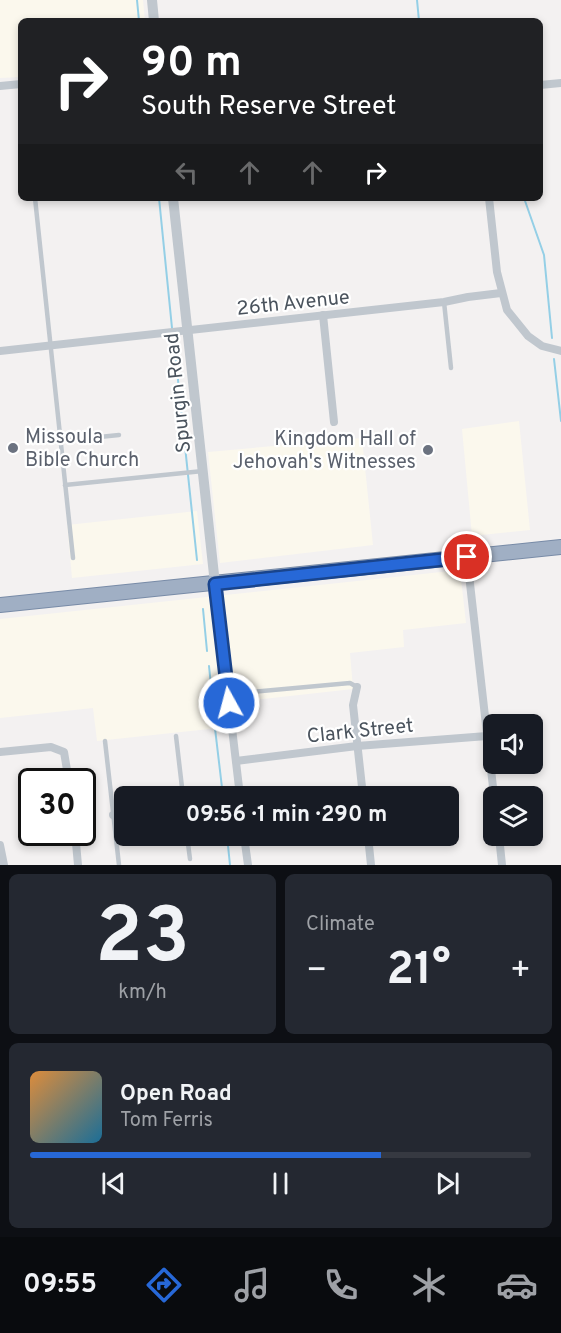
<!DOCTYPE html>
<html lang="en">
<head>
<meta charset="utf-8">
<style>
	:root { --surface:#171b24; --page:#242831; --text:#f1f3f6; --muted:#9ea1a6; --line:#363941; --accent:#2768d7 }
	body { margin:0; font-family:Overpass,sans-serif; background:var(--page); color:var(--text); height:100vh; display:flex; flex-direction:column; font-size:22px; white-space:nowrap }
	* { box-sizing:border-box; margin:0 }
	p { font-size:20px; color:var(--muted) }
	.icon { flex:none; width:33px; height:33px; fill:none; stroke:currentColor; stroke-width:2; stroke-linecap:round; stroke-linejoin:round }
	.map { position:relative; height:865px; overflow:hidden }
	.panel { display:flex; flex-direction:column; gap:9px; padding:9px; background:#0d0f14; flex:1 }
	.panel>* { flex:none }
	.hud { position:absolute; left:18px; top:18px; width:525px; height:183px; border-radius:9px; box-shadow:0 3px 9px #0003; background:#202124; color:#fff; overflow:hidden }
	.tools { position:absolute; left:483px; top:714px; display:grid; gap:12px }
	.tools a { display:grid; place-items:center; width:60px; height:60px; border-radius:9px; background:var(--surface); box-shadow:0 3px 9px #0003; font-size:30px }
	.speed { position:absolute; left:18px; top:768px; display:flex; gap:12px; font-size:30px; font-weight:700; text-align:center }
	.speed>* { display:grid; place-content:center; width:78px; height:78px; border-radius:50%; background:var(--surface); box-shadow:0 3px 9px #0003; line-height:1 }
	.speed .limit { border:3px solid #111; border-radius:9px; background:#fff; color:#111 }
	.pin { position:absolute; display:grid; place-items:center; width:51px; height:51px; color:#fff; margin:-26px; border:3px solid #fff; border-radius:50%; box-shadow:0 2px 6px #0007 }
	.me { position:absolute; width:66px; margin:-33px; rotate:353deg; stroke-linejoin:round; filter:drop-shadow(0 0 4px #0008) }
	.turn { display:flex; align-items:center; gap:21px; height:126px; padding:0 24px; font-size:27px }
	.turn .icon { width:78px; height:78px; stroke-width:2.5 }
	.turn b { display:block; font-size:42px; line-height:51px }
	.lanes { display:flex; align-items:center; height:57px; padding:0 24px; background:#0003; justify-content:center; gap:30px; direction:ltr }
	.lanes .off { opacity:.35 }
	.big { font-size:45px; font-weight:700; line-height:1.1 }
	.panel .widget { flex:1; display:flex; flex-direction:column; justify-content:center; gap:9px; min-width:0; padding:0 21px; border-radius:9px; background:var(--page) }
	.panel .dial { align-items:center; gap:0 }
	.dial b { font-size:78px; line-height:1 }
	.song { display:flex; align-items:center; gap:18px }
	.cover { width:72px; height:72px; border-radius:9px; background:linear-gradient(135deg,hsl(30 70% 55%),hsl(200 70% 35%)) }
	.played { height:6px; border-radius:3px; background:linear-gradient(90deg,var(--accent) 70%,var(--line) 70%) }
	.keys { display:flex; justify-content:space-around; direction:ltr }
	.heat { display:flex; justify-content:space-between; align-items:center; font-size:33px; direction:ltr }
	.panel .tiles { flex:1; display:grid; gap:9px; grid-template-columns:1fr 1fr }
	.widget:last-child { grid-column:span 2 }
	.trip { position:absolute; left:114px; top:786px; width:345px; height:60px; border-radius:9px; background:var(--surface); box-shadow:0 3px 9px #0003; font-weight:700; line-height:60px; text-align:center }
	.tab-bar { display:flex; height:96px; justify-content:space-around; align-items:center; background:#090b0e; color:var(--muted) }
	.tab-bar .icon { width:42px; height:42px }
	.tab-bar .on { color:var(--accent) }
	.tab-bar b { font-size:27px; color:var(--text) }
	.map>svg:first-child { display:block }
	.commercial { fill:#fbf8ed }
	.lines { fill:none; stroke-linecap:round; stroke-linejoin:round }
	.stream { stroke:#94cfe6; stroke-width:2 }
	.trunk-casing { stroke:#788ba7; stroke-width:16 }
	.service { stroke:#c0c7ce; stroke-width:4.5 }
	.minor { stroke:#c0c7ce; stroke-width:8 }
	.tertiary { stroke:#c0c7ce; stroke-width:10 }
	.trunk { stroke:#a0afc4; stroke-width:14 }
	.route-casing { stroke:#19448c; stroke-width:15 }
	.route { stroke:#2768d7; stroke-width:10 }
	.worship-dot { fill:#6b7280; stroke:#fff; stroke-width:2 }
	.labels { text-anchor:middle; stroke-width:4.5; stroke-linejoin:round; paint-order:stroke }
	.street-label { font-size:20px; fill:#4a535d; stroke:#fff }
	.worship-label { font-size:20px; fill:#5b616d; stroke:#fff; text-anchor:start }
</style>
</head>
<body>
<div class="map">
<svg width="561" height="865" viewBox="0 0 561 865">
	<rect width="100%" height="100%" fill="#f3f1f1"/>
	<!-- commercial -->
	<g class="commercial">
		<polygon points="0,0 143,0 145,21 21,21 21,77 0,78"/>
		<polygon points="519,421 530,530 472,536 462,429"/>
		<polygon points="362,438 373,545 220,563 208,452"/>
		<polygon points="197,511 203,564 72,578 67,525"/>
		<polygon points="460,570 466,623 403,630 404,647 350,653 353,689 226,703 228,727 97,741 93,708 0,718 0,619"/>
	</g>
	<g class="lines">
		<!-- stream -->
		<g class="stream">
			<polyline points="137,0 139,21"/>
			<polyline points="417,0 419,21"/>
			<polyline points="159,198 172,328"/>
			<polyline points="524,198 544,255 552,338"/>
			<polyline points="174,342 197,560"/>
			<polyline points="554,359 561,421"/>
			<polyline points="203,609 207,651"/>
			<polyline points="209,666 213,705"/>
			<polyline points="214,720 223,796"/>
			<polyline points="227,836 230,865"/>
		</g>
		<!-- trunk casing -->
		<g class="trunk-casing">
			<polyline id="trunk" points="0,605 561,547"/>
		</g>
		<!-- service -->
		<g class="service">
			<polyline points="35,198 73,558"/>
			<polyline points="444,302 451,368"/>
			<polyline points="60,441 119,435"/>
			<polyline points="65,485 203,471"/>
			<polyline points="228,694 350,683 357,687"/>
			<polyline points="176,736 183,796"/>
			<polyline points="105,741 119,865"/>
			<polyline points="187,836 190,859"/>
		</g>
		<!-- minor -->
		<g class="minor">
			<polyline points="540,85 561,83"/>
			<polyline points="0,86 21,84"/>
			<polyline points="489,198 497,272 507,310 528,336 542,346 561,351"/>
			<polyline points="323,315 334,422"/>
			<polyline points="0,351 444,302 468,297 501,293"/>
			<polyline points="467,557 494,796"/>
			<polyline points="215,584 240,796"/>
			<polyline points="357,687 353,705 363,796"/>
			<polyline points="0,752 51,747 64,752 69,782"/>
			<polyline points="236,761 357,746 487,736"/>
			<polyline points="113,815 124,814"/>
			<polyline points="75,832 78,865"/>
			<polyline points="244,836 248,865"/>
			<polyline points="368,836 371,865"/>
			<polyline points="499,836 502,865"/>
			<polyline points="0,845 4,865"/>
		</g>
		<!-- tertiary -->
		<g class="tertiary">
			<polyline points="152,0 154,21"/>
			<polyline points="173,198 215,584"/>
		</g>
		<!-- trunk -->
		<use href="#trunk" class="trunk"/>
	</g>
	<g class="lines">
		<!-- route casing -->
		<g class="route-casing">
			<polyline id="route" points="229,703 215,584 467,557"/>
		</g>
		<!-- route -->
		<use href="#route" class="route"/>
	</g>
	<!-- markers -->
	<g class="worship-dot">
		<circle cx="13" cy="448" r="6"/>
		<circle cx="428" cy="450" r="6"/>
	</g>
	<g class="labels">
		<!-- street labels -->
		<g class="street-label">
			<text transform="translate(293 302) rotate(-6)" y="7">26th Avenue</text>
			<text transform="translate(177 393) rotate(-96)" y="7">Spurgin Road</text>
			<text transform="translate(360 730) rotate(-6)" y="7">Clark Street</text>
		</g>
		<!-- worship labels -->
		<g class="worship-label">
			<text x="25" y="443">Missoula<tspan x="25" dy="23">Bible Church</tspan></text>
			<text x="416" y="445" text-anchor="end">Kingdom Hall of<tspan x="416" dy="23">Jehovah's Witnesses</tspan></text>
		</g>
	</g>
</svg>
<div class="tools">
<a><svg class="icon" aria-label="sound" viewBox="0 0 24 24"><path d="M4 9h4l5-4v14l-5-4H4zM17 9q2 3 0 6"/></svg></a>
<a><svg class="icon" aria-label="layers" viewBox="0 0 24 24"><path d="M12 4l9 5-9 5-9-5zM3 14l9 5 9-5"/></svg></a>
</div>
<div class="speed"><div class="limit">30</div></div>
<div class="pin" style="left:467px;top:557px;background:#d93025"><svg class="icon" aria-label="arrive" viewBox="0 0 24 24"><path d="M6 21V4h12l-3 4 3 4H6"/></svg></div>
<svg class="me" style="left:229px;top:703px" viewBox="-20 -20 40 40"><circle r="17" fill="#2768d7" stroke="#fff" stroke-width="3"/><path d="M0-11L8 9 0 5-8 9z" fill="#fff"/></svg>
<div class="trip">09:56 · 1 min · 290 m</div>
<div class="hud">
<div class="turn"><svg class="icon" aria-label="right" viewBox="0 0 24 24"><path d="M7 20v-9h11M14 6l5 5-5 5"/></svg><div><b>90 m</b>South Reserve Street</div></div>
<div class="lanes"><svg class="icon off" aria-label="left" viewBox="0 0 24 24"><path d="M17 20v-9H6M10 6l-5 5 5 5"/></svg><svg class="icon off" aria-label="ahead" viewBox="0 0 24 24"><path d="M12 20V5M6 11l6-6 6 6"/></svg><svg class="icon off" aria-label="ahead" viewBox="0 0 24 24"><path d="M12 20V5M6 11l6-6 6 6"/></svg><svg class="icon" aria-label="right" viewBox="0 0 24 24"><path d="M7 20v-9h11M14 6l5 5-5 5"/></svg></div>
</div>
</div>
<section class="panel">
<div class="tiles">
<div class="widget dial"><b>23</b><p>km/h</p></div>
<div class="widget"><p>Climate</p>
<div class="heat"><a>−</a><b class="big">21°</b><a>+</a></div>
</div>
<div class="widget">
<div class="song"><i class="cover"></i><div><b>Open Road</b><p>Tom Ferris</p></div></div>
<div class="played"></div>
<div class="keys"><svg class="icon" aria-label="previous" viewBox="0 0 24 24"><path d="M18 5L8 12l10 7zM5 5v14"/></svg><svg class="icon" aria-label="pause" viewBox="0 0 24 24"><path d="M8 5v14M16 5v14"/></svg><svg class="icon" aria-label="next" viewBox="0 0 24 24"><path d="M6 5l10 7-10 7zM19 5v14"/></svg></div>
</div>
</div>
</section>
<nav class="tab-bar">
<b>09:55</b>
<svg class="icon on" aria-label="directions" viewBox="0 0 24 24"><path d="M12 3l9 9-9 9-9-9zM9 14v-3h6M13 9l2 2-2 2"/></svg>
<svg class="icon" aria-label="music" viewBox="0 0 24 24"><path d="M9 18V5l10-2v13"/><circle cx="6" cy="18" r="3"/><circle cx="16" cy="16" r="3"/></svg>
<svg class="icon" aria-label="phone" viewBox="0 0 24 24"><path d="M5 4h4l2 5-3 2q2 4 5 5l2-3 5 2v4C11 20 4 13 5 4z"/></svg>
<svg class="icon" aria-label="climate" viewBox="0 0 24 24"><path d="M12 3v18M4 7l16 10M4 17L20 7"/></svg>
<svg class="icon" aria-label="car" viewBox="0 0 24 24"><path d="M5 17H2v-5l4-1 3-4h7l3 4 3 1v5h-3M9 17h6M6 11h13"/><circle cx="7" cy="17" r="2"/><circle cx="17" cy="17" r="2"/></svg>
</nav>
</body>
</html>
